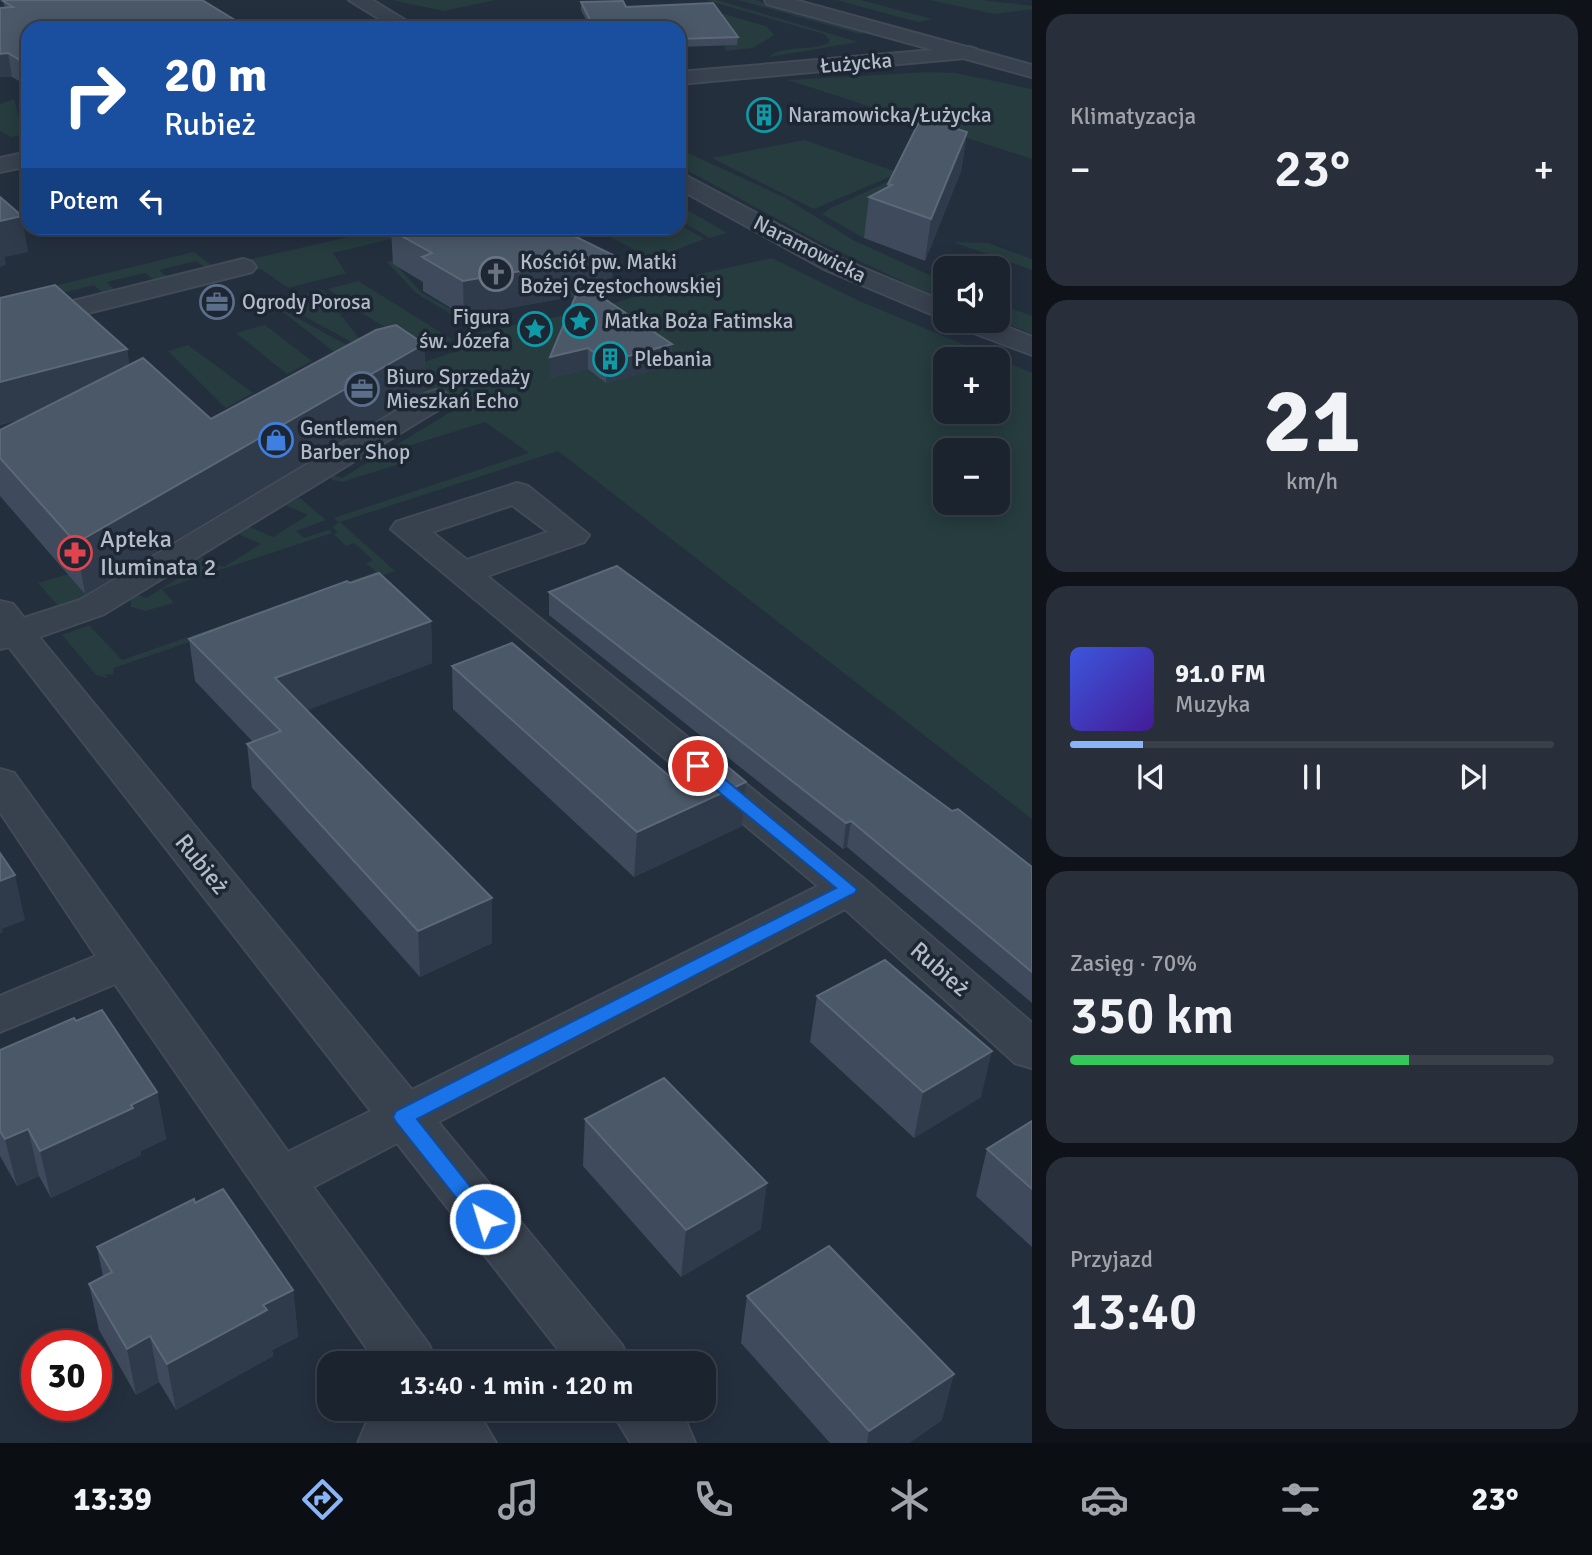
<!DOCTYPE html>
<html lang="pl">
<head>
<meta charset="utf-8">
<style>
	:root { --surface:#1b232e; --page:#282f3a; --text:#f1f3f6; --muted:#a0a4aa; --line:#39404a; --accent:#8ab4f8 }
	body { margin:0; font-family:Signika,sans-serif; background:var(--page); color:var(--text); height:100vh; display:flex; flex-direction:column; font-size:26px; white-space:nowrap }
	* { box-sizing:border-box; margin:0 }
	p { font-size:23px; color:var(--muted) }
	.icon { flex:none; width:38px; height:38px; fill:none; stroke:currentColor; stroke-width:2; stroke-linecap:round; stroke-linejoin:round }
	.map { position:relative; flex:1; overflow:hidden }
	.details { display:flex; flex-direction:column; gap:14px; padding:14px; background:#0f1319; width:560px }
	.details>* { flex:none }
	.hud { position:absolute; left:21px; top:21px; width:665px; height:214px; border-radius:21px; box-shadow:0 4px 18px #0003,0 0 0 2px var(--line); background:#1a4fa0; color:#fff; overflow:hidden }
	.fabs { position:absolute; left:933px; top:256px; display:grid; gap:14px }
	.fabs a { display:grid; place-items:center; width:77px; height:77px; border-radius:14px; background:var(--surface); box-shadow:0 4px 18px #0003,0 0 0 2px var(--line); font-size:35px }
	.speed { position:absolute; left:21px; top:1330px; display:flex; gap:14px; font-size:35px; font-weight:700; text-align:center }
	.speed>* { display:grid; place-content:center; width:91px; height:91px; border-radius:50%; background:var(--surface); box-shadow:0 4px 18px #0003,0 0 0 2px var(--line); line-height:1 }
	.speed .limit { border:10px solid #d22; background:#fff; color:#111 }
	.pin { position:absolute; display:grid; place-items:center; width:60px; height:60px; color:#fff; margin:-30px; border:4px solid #fff; border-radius:50%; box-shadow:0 2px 7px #0007 }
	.me { position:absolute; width:77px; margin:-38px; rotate:321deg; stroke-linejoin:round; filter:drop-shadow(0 0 5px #0008) }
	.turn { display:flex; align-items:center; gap:24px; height:147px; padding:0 28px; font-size:32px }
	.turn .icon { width:91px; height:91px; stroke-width:2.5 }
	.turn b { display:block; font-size:49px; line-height:60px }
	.then { display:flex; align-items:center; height:66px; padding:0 28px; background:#0003; gap:14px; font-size:26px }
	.big { font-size:52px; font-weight:600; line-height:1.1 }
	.details .tile { flex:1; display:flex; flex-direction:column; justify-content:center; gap:10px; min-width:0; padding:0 24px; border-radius:21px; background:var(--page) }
	.details .dial { align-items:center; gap:0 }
	.dial b { font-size:91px; line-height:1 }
	.song { display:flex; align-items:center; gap:21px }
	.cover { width:84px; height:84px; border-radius:10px; background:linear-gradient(135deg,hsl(230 70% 55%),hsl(260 70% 35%)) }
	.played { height:7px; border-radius:4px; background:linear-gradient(90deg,var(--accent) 15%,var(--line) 15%) }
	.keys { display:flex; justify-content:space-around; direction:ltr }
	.heat { display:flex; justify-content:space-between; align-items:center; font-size:38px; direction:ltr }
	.charge { height:10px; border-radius:5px; background:linear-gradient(90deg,#34c759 70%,var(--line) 0) }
	.trip { position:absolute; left:317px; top:1351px; width:399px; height:70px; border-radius:21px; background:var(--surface); box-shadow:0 4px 18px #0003,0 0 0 2px var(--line); font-weight:600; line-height:70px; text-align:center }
	.dock { display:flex; height:112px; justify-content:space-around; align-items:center; background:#0b0e12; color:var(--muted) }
	.dock .icon { width:49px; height:49px }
	.dock .current { color:var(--accent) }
	.dock b { font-size:32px; color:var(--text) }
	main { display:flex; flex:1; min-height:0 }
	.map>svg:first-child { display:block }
	.green { fill:#263c3f; fill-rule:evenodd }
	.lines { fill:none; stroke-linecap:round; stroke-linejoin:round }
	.minor-casing { stroke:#414a57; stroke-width:4 }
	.tertiary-casing { stroke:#414a57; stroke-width:4 }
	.minor { fill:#38414e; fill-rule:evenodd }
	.tertiary { fill:#38414e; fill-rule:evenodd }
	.wall { fill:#3f4b5c }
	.shaded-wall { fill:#2f3b4b }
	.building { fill:#4b5868; stroke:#5c6777; stroke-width:2 }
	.route { fill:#1a73e8; stroke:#114b97; stroke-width:2 }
	.labels { text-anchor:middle; stroke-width:7; stroke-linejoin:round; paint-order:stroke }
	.far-street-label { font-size:21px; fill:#b4bcc9; stroke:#1d2633 }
	.far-poi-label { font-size:21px; fill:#b4bcc9; stroke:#1d2633; text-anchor:start }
	.poi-label { font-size:24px; fill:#b4bcc9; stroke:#1d2633; text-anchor:start }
	.street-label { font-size:24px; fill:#b4bcc9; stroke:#1d2633 }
</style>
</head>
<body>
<main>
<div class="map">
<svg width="1032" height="1443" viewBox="0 0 1032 1443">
	<rect width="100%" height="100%" fill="#242f3e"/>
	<!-- green -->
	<g class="green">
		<polygon points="392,0 496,0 443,11"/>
		<path d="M706,0H717L858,42L769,57C780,45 812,51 829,43V39L824,34Z"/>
		<polygon points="738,0 755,0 872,32 860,34"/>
		<polygon points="836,0 861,0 932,19 918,22"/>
		<polygon points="929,0 982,0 1032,6 1032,9 995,14"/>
		<polygon points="713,11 766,26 774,35 753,48 726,51"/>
		<polygon points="928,72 955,73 1032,89 1032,159 788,80"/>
		<polygon points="14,99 23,134 12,137 0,131 0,104"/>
		<polygon points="804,140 897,172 906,170 814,209 712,158"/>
		<polygon points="679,149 784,197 853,240 945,282 945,293 933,295 916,288 822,243 679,166"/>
		<polygon points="898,177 864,238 822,214 831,208"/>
		<polygon points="679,205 727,233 710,238 679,220"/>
		<polygon points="679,224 704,239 653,259 592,228 679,228"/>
		<polygon points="388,228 437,228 333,253 346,273 288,288 261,269 255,270 243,261"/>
		<polygon points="953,242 988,243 1032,259 1032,270"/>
		<polygon points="194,252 215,268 207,269 196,261 159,270 169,279 157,282 145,273 107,282 117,292 105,295 94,285 55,295 0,299"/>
		<polygon points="422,252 399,268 422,293 463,316 503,307 510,312 461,320 416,293 387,262"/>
		<path d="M772,258L857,300L1032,373V819L558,451L340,522L395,571L114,668L113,675L105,674L107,678L96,675L62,635L89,625L122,660L376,572L366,563L373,560L354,543L346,546L334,534L338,533L333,527L339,522L334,518L529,453L485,422L392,451L406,462L342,482L332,480V475L342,478L462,405L429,392L398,370L458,351L462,345L461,336L591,310L634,297L686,277ZM945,359H998V411H945ZM945,450H998V502H945Z"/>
		<path d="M358,281L450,338L452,340C422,360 352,306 328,289Z"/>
		<polygon points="322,290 334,300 335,308 370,352 278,302"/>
		<polygon points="998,303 1032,316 1032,334 998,320"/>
		<polygon points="274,305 379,363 356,369"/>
		<polygon points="265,325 312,361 287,374 236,333"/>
		<polygon points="188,345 253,393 226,408 168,351"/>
		<polygon points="300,498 326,520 296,531 304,538 329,530 332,533 162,589 174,603 145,611 131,607 131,598 136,594 146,598 197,567 188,562 198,556 224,567 261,544 236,533 247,526 273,537 308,515 283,504"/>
		<polygon points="69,574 86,595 61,609 38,583"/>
	</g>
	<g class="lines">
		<!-- minor casing -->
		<g class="minor-casing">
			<g id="minor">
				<polygon points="349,0 372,0 418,28 394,28"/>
				<polygon points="969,47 976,49 979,53 976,57 679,84 679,72"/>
				<polygon points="28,152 28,166 0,172 0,158"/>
				<polygon points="679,172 844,260 945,302 945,320 826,270 679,189"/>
				<polygon points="243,259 252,262 256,267 252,272 0,335 0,319"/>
				<polygon points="952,320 990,320 1032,337 1032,355 955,326"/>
				<path d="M436,390L446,393L451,399L446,405L104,614L39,637L412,1090L818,886L391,529L396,522L517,483L528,486L589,535L584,542L487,576L864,879L1032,1023V1068L1015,1063L845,909L438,1122L622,1345L630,1363H569L397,1143L313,1187L429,1345L437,1363H377L115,984L0,1032V996L96,956L0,812V769L14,773L288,1152L371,1111L9,647L0,649V601L13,604L24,618L80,600L426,393ZM512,505L548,532L467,560L432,532Z"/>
				<polygon points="391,1409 476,1409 496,1443 358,1443 366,1424"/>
				<polygon points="610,1409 674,1409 687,1424 695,1443 631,1443"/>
			</g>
		</g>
		<!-- tertiary casing -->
		<g class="tertiary-casing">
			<polygon id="tertiary" points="765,0 795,0 1032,65 1032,77 767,4"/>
		</g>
		<!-- minor -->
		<use href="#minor" class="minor"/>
		<!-- tertiary -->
		<use href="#tertiary" class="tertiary"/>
	</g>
	<!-- wall -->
	<g class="wall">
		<polygon points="8,0 28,28 28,86 12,77 0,77 5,8 3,1"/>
		<polygon points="581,2 626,7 738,37 737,45 679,47 679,28 590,28 581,10"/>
		<polygon points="967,132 961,171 925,261 864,238 869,197 887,188 888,184"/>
		<polygon points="113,228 151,228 124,235"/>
		<polygon points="614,228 578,238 612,290 596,293 672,344 671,365 606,383 588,369 550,378 550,357 576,296 464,316 423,291 423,282 393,264 391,230"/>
		<polygon points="424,344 426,390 85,594 0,496 0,430 22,419 0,425 127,349 129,365 211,419"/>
		<polygon points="350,583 431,621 432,663 307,710 492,898 492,943 420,977 252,788 247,744 253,742 195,681 189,639"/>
		<polygon points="549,592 952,811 1032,867 1032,1003 847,847 843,849 549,615"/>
		<polygon points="452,666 674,780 742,826 634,877 453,709"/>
		<polygon points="817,996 981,1097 914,1138 810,1042"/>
		<polygon points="76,1021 157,1092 166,1139 141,1151 141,1155 51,1198 39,1176 17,1186 0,1156 0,1050"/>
		<polygon points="585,1119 761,1229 681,1277 583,1166"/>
		<polygon points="1032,1121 1032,1247 976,1196 987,1149"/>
		<polygon points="195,1203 293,1290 298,1337 272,1350 273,1356 176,1410 159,1382 136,1395 99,1330 89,1284 103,1276 97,1247"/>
		<polygon points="747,1296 942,1420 909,1443 830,1443 741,1343"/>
	</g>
	<!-- shaded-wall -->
	<g class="shaded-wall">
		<polygon points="8,53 12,77 0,77 0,54"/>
		<polygon points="967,132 961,171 925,261 931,219"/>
		<polygon points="22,216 28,252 5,257 6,265 0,267 0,221"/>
		<polygon points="123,228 151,228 124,235"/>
		<polygon points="542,228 614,228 542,247"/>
		<polygon points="613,255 612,290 464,316 463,281"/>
		<polygon points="424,344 426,390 85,594 76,543"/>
		<polygon points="672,344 671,365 606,383 607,362"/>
		<polygon points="588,348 588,369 550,378 550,357"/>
		<polygon points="127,349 133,389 0,425 0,382"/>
		<polygon points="431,621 432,663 279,721 275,678"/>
		<polygon points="746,782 742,826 634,877 637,832"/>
		<polygon points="851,821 847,847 843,849 846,823"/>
		<polygon points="15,875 25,920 2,929 3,932 0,933 0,881"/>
		<polygon points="492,898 492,943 420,977 418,931"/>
		<polygon points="992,1051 981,1097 914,1138 923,1092"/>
		<polygon points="157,1092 166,1139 141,1151 141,1155 51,1198 40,1151"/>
		<polygon points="28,1129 39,1176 17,1186 5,1139"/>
		<polygon points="767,1183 761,1229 681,1277 686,1230"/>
		<polygon points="293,1290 298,1337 272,1350 273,1356 176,1410 167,1364 263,1305"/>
		<polygon points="150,1336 159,1382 136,1395 127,1349"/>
		<polygon points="954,1374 942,1420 909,1443 867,1443 869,1431"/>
	</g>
	<!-- building -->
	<g class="building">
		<polygon points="8,0 202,0 248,28 28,28 28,65 8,53 0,54 0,8 13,7 3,1"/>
		<polygon points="623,1 626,7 713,3 738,37 679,39 679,28 594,28 581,2"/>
		<polygon points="919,122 945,125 967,132 931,219 869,197 892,185 888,184"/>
		<polygon points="0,197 22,216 0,221"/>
		<polygon points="402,228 558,228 613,255 463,281 422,257 432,253 391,230"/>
		<polygon points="581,283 672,344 607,362 588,348 550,357"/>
		<polygon points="55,285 127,349 0,382 0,298"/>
		<polygon points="396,325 424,344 76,543 0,458 0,430 143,358 211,419 376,330"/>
		<polygon points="617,566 952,811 958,809 1032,867 1032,972 851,821 846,823 549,592"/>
		<polygon points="379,573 431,621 275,678 492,898 418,931 247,744 281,731 189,639 347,581 350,583"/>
		<polygon points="512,643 674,780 722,762 746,782 637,832 452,666"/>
		<polygon points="0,853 15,875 0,881"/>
		<polygon points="885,960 992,1051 923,1092 817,996"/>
		<polygon points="102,1010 157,1092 131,1105 133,1108 40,1151 28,1129 5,1139 0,1131 0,1050 74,1018 76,1021"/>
		<polygon points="664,1078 767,1183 686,1230 585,1119"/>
		<polygon points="1032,1121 1032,1189 987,1149"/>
		<polygon points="223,1189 293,1290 263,1305 267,1310 167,1364 150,1336 127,1349 89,1284 112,1272 97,1247 194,1199 195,1203"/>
		<polygon points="829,1246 954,1374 869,1431 747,1296"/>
	</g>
	<!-- route -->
	<polygon class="route" points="698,761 704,762 857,889 855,893 417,1119 496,1219 493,1225 485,1227 478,1225 396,1122 393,1117 396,1111 836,888 692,770 692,762"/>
	<!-- icons -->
	<defs>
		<g id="building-ring" transform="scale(1.75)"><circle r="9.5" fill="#1d2633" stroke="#0f9aa8" stroke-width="1.5"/><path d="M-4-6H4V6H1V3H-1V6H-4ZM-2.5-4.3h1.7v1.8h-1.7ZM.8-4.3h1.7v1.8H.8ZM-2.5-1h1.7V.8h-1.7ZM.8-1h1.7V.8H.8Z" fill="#0f9aa8"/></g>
		<g id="church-ring" transform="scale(1.75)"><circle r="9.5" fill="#1d2633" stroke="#6b7280" stroke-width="1.5"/><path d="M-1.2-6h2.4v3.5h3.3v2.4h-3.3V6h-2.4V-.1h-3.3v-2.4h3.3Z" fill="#6b7280"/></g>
		<g id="office-ring" transform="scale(1.75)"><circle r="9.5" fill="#1d2633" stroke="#5c6f8a" stroke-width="1.5"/><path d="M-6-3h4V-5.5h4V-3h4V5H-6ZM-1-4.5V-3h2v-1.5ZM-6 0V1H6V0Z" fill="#5c6f8a"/></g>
		<g id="sight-ring" transform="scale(1.75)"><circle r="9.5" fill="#1d2633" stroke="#0f9aa8" stroke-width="1.5"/><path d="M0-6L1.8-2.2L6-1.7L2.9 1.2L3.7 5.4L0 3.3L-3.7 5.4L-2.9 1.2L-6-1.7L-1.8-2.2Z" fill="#0f9aa8"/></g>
		<g id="shop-ring" transform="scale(1.75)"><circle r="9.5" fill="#1d2633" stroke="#3f7fe0" stroke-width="1.5"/><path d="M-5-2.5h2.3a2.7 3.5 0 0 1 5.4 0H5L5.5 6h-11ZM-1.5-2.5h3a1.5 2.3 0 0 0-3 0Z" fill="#3f7fe0"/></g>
		<g id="pharmacy-ring" transform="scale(1.75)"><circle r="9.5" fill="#1d2633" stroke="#e0444e" stroke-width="1.5"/><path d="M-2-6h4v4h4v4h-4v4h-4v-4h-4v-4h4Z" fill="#e0444e"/></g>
	</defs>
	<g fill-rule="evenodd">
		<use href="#building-ring" x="764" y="115"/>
		<use href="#church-ring" x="496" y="274"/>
		<use href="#office-ring" x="217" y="302"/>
		<use href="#sight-ring" x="580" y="321"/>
		<use href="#sight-ring" x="535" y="329"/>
		<use href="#building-ring" x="610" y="359"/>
		<use href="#office-ring" x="362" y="389"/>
		<use href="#shop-ring" x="276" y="440"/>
		<use href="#pharmacy-ring" x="75" y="553"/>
	</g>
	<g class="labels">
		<!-- far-street labels -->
		<g class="far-street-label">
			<text transform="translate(856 63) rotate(-5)" y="7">Łużycka</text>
			<text transform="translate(810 249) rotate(27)" y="7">Naramowicka</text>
		</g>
		<!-- far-poi labels -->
		<g class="far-poi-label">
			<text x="788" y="122">Naramowicka/Łużycka</text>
			<text x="520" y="269">Kościół pw. Matki<tspan x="520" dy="24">Bożej Częstochowskiej</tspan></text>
			<text x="242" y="309">Ogrody Porosa</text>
			<text x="510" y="324" text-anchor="end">Figura<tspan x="510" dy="24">św. Józefa</tspan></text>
			<text x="604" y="328">Matka Boża Fatimska</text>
			<text x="634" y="366">Plebania</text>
			<text x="386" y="384">Biuro Sprzedaży<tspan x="386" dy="24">Mieszkań Echo</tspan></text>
			<text x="300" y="435">Gentlemen<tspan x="300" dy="24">Barber Shop</tspan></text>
		</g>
		<!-- poi labels -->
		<g class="poi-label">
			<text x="100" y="547">Apteka<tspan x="100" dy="28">Iluminata 2</tspan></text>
		</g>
		<!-- street labels -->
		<g class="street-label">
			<text transform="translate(202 864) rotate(51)" y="8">Rubież</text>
			<text transform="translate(940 969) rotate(41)" y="8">Rubież</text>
		</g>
	</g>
</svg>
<div class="fabs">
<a><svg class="icon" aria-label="sound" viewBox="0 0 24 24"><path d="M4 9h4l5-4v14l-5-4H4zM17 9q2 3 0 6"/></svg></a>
<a>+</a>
<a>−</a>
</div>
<div class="speed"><div class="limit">30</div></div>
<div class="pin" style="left:698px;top:766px;background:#d93025"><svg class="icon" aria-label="arrive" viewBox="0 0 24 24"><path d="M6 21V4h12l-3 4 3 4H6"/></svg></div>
<svg class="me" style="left:485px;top:1219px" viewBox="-20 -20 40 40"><circle r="17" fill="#1a73e8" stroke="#fff" stroke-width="3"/><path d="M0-11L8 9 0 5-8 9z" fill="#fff"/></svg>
<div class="trip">13:40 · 1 min · 120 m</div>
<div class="hud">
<div class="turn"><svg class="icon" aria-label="right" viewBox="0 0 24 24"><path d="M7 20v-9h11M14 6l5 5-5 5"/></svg><div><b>20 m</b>Rubież</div></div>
<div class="then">Potem<svg class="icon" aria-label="left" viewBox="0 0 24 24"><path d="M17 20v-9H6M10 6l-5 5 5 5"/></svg></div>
</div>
</div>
<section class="details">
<div class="tile"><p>Klimatyzacja</p>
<div class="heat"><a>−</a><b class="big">23°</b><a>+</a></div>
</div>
<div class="tile dial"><b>21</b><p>km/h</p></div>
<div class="tile">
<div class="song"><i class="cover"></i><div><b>91.0 FM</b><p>Muzyka</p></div></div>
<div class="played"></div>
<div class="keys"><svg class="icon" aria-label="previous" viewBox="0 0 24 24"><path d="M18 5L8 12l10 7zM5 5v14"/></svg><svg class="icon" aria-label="pause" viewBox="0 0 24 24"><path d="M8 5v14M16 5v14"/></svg><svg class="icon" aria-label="next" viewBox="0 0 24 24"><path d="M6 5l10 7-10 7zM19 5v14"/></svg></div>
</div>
<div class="tile"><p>Zasięg · 70%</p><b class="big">350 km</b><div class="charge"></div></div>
<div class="tile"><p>Przyjazd</p><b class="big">13:40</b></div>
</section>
</main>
<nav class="dock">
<b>13:39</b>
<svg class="icon current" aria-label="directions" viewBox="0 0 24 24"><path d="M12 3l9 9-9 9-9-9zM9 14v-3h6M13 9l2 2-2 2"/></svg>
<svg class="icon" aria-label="music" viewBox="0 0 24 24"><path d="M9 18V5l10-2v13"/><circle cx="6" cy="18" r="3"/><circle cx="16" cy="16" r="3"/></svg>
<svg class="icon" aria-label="phone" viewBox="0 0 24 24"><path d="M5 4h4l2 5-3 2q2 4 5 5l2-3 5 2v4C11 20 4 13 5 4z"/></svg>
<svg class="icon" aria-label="climate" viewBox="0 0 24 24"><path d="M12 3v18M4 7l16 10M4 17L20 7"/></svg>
<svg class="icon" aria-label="car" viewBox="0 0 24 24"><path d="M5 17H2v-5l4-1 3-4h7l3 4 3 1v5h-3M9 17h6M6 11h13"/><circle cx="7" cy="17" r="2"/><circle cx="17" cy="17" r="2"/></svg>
<svg class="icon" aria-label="filters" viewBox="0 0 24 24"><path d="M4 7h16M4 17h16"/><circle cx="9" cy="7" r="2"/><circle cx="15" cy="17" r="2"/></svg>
<b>23°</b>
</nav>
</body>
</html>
